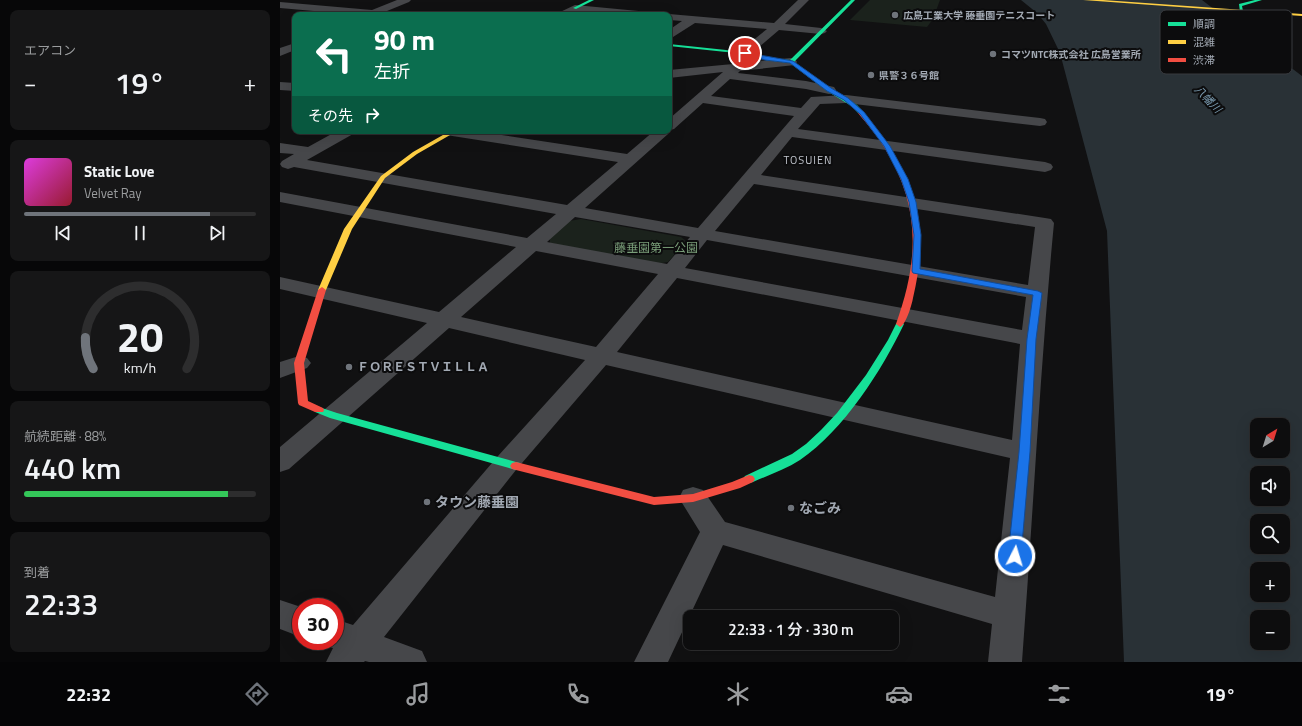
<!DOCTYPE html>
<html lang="ja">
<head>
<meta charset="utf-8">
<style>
	:root { --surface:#0d0d0e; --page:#161617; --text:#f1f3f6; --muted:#9a9c9e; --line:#2d2d2e; --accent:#6f747b }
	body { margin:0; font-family:"Titillium Web","Noto Sans JP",sans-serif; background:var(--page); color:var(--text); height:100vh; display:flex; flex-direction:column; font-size:15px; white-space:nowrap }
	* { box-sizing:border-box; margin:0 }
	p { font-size:13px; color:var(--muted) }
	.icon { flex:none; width:22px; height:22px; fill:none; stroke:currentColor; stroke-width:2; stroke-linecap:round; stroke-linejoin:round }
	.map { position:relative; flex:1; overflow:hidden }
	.sheet { display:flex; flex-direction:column; gap:10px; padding:10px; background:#070708; width:280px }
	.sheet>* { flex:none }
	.guide { position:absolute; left:12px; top:12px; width:380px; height:122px; border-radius:8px; box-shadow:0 4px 16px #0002,0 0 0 1px var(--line); background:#0b6e4f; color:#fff; overflow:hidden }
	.needle { width:26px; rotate:38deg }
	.controls { position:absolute; left:970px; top:418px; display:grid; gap:8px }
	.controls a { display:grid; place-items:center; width:40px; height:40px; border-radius:8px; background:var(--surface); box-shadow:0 4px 16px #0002,0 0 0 1px var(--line); font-size:20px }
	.speed { position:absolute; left:12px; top:598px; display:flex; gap:8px; font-size:20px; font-weight:700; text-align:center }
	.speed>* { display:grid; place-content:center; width:52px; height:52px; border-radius:50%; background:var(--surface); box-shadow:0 4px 16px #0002,0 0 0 1px var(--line); line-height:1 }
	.speed .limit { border:6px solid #d22; background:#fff; color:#111 }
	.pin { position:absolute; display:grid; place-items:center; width:34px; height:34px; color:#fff; margin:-17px; border:2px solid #fff; border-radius:50%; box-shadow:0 1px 4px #0007 }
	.me { position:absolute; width:44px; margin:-22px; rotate:5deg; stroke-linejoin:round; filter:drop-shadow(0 0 3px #0008) }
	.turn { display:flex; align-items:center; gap:14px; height:84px; padding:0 16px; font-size:18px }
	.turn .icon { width:52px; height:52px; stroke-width:2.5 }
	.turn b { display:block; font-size:28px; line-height:34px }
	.then { display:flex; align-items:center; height:38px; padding:0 16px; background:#0003; gap:8px; font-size:15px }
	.big { font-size:30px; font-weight:600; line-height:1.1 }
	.sheet .card { flex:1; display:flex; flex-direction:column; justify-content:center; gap:6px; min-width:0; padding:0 14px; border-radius:8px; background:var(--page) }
	.sheet .dial { align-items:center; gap:0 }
	.dial svg { height:104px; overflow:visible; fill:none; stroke:var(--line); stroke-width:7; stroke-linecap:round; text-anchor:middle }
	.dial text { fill:var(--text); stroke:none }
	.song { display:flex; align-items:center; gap:12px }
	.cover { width:48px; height:48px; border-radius:6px; background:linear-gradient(135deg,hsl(300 70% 55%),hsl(350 70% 35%)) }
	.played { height:4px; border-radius:2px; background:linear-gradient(90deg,var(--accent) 80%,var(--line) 80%) }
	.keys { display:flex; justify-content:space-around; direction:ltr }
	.heat { display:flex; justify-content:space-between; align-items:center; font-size:22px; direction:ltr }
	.charge { height:6px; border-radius:3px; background:linear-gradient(90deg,#34c759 88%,var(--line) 0) }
	.trip { position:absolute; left:403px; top:610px; width:216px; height:40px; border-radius:8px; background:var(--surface); box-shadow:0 4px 16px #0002,0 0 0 1px var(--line); font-weight:600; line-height:40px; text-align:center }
	.menu { display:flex; height:64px; justify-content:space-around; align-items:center; background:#050506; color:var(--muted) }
	.menu .icon { width:28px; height:28px }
	.menu .selected { color:var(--accent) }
	.menu b { font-size:18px; color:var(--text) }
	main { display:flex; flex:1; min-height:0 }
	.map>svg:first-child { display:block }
	.green { fill:#1b221c }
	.water { fill:#293136; fill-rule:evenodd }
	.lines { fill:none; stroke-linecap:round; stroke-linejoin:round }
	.street { fill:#46474a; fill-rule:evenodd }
	.fast { fill:#16e098; fill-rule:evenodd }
	.slow { fill:#ffcf43; fill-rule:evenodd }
	.jam { fill:#f24e42; fill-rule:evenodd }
	.route { fill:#1a73e8; stroke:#114b97 }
	.poi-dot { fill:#6f747b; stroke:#0c0c0d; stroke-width:1.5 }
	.labels { text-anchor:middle; stroke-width:4; stroke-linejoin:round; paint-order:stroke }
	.far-poi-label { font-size:10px; font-weight:bold; fill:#a2a9b3; stroke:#0c0c0d; text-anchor:start }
	.far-water-label { font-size:11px; font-style:italic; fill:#7999ae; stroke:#0c0c0d }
	.far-neighbourhood-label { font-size:11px; letter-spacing:1px; fill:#c3c7cf; stroke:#0c0c0d }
	.park-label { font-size:12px; fill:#7a9e79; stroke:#0c0c0d }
	.poi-label { font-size:12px; font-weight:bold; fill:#a2a9b3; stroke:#0c0c0d; text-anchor:start }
	.near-poi-label { font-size:14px; font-weight:bold; fill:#a2a9b3; stroke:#0c0c0d; text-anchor:start }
	.key { fill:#0c0c0d; stroke:#393b3f; stroke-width:1 }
	.key-label { font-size:11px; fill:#a2a9b3 }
</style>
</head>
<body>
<main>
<section class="sheet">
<div class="card"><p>エアコン</p>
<div class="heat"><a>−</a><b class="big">19°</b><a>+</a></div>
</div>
<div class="card">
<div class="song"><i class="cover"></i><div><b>Static Love</b><p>Velvet Ray</p></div></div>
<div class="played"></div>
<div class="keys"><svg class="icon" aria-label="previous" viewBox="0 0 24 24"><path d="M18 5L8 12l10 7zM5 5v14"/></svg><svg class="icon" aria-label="pause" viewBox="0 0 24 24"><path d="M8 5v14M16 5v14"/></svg><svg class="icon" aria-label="next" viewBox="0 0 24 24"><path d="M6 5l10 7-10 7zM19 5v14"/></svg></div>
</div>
<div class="card dial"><svg viewBox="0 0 100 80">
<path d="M14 69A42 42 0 1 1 86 69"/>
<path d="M14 69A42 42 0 0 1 8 45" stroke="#6f747b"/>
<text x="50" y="56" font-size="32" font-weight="700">20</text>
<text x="50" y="72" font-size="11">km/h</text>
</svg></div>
<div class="card"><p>航続距離 · 88%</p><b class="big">440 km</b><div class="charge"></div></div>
<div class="card"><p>到着</p><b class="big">22:33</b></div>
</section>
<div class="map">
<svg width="1022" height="662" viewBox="0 0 1022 662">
	<rect width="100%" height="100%" fill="#111112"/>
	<!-- green -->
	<g class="green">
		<polygon points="590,0 660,0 653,19 647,27 570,20"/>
		<polygon points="301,219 401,237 406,241 388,262 376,264 270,243 270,238 289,221"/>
	</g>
	<!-- water -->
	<path class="water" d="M741,0H922L1022,76V662H844L827,231L780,53L766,24L757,13ZM977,425H1003V451H977ZM977,473H1003V499H977ZM977,521H1003V547H977ZM977,569H1003V595H977ZM977,617H1003V643H977Z"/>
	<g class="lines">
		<!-- street -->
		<g class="street">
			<polygon points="117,0 131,0 129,2 107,11 118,13 119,15 79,15 0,8 0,2 92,10"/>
			<path d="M518,0H529L505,24L541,28L547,31L545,33L541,34L499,30L471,54L473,58L469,62L511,58L515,59L517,62L515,65L460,71L458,73L526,81L554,87L556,90L554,93L549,94L526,89L450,79L431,96L521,108L531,97L566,95L760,118L765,119L767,122L765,125L760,126L566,103L540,104L518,129L765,162L771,164L773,167L771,170L765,172L512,137L481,175L765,218L771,219L774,223C760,368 753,516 742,662H708L712,624L443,545L388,662H354L420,532L399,498L403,490L413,487L423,490L445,522L715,597L730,458L326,365L236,470L104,637L142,651L147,662H89L85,661L84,662H46L53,648L43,645L42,641H55V619L73,625L218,456L305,360L169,328L9,469L0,472V447L147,323L0,289V277L159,312L236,247L0,202V192L247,238L276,214L14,167L8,169L2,167L0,164L2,161L14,154L0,153V143L28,147L57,131H75L73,134L27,160L287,205L338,162L166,135L161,134L159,131H195L347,154L374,131H389V119L443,72L389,78V70L453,64L461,57L459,53L461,50L487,29L415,23L393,37L389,38V30L402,21L389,20V15H385L389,14L494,23ZM423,103L514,116L418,228L305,208L388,134L390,130L394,129ZM474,184L755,227L748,285L435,231ZM295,217L410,237L387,264L267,242ZM427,240L746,297L742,330L405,268ZM256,251L378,274L316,347L181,317ZM397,278L740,344L732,440L337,352Z"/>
			<polygon points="295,5 369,12 374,15 336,15 297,11 290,15 277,15 278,13"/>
			<polygon points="15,43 15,50 0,56 0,48"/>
			<polygon points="0,82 15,83 15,91 0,90"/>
			<polygon points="19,356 27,358 31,363 27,368 0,378 0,362"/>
			<polygon points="0,600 21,607 21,637 0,629"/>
		</g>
		<!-- fast -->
		<g class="fast">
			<polygon points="309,0 314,0 296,9 293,8"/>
			<polygon points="571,0 575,0 514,62 551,89 577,105 583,112 582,113 578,113 573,107 547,91 510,63 485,60 465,54 389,46 389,44 465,52 485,58 510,60"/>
			<polygon points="975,0 982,0 962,6 963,11 960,12 959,4"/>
			<path d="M620,321L624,324C602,370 564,430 520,460C506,469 489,475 473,482L469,483L465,482L463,479L465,476L512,454L526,444L541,430L557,413L586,375L608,340L616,324Z"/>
			<polygon points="39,407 57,413 236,462 240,463 242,466 240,469 236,470 50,418 35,412 34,410 35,408"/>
		</g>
		<!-- slow -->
		<g class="slow">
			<polygon points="803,0 823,0 1022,14 1022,16"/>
			<polygon points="170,131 177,131 137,154 105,178 72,229 46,290 42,293 39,292 38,290 64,229 101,176 133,152"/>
		</g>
		<!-- jam -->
		<g class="jam">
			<path d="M578,111H582C633,172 652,218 633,298C632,304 626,325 620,327L616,324C639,260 641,206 604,147C597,135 587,124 578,113Z"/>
			<polygon points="42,287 46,290 24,363 28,401 43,408 44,410 43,412 35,412 19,405 18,403 14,363 38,290"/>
			<polygon points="236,462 374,497 413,494 452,482 469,475 473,476 475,479 473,482 460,488 413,502 374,505 232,469 230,466 232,463"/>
		</g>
	</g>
	<!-- route -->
	<polygon class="route" points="463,52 513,61 551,88 568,98 584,112 610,146 628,179 636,202 641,235 640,269 758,291 762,293 756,339 750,452 741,556 739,559 735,561 730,559 728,556 739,452 747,339 753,295 633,273 632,271 634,235 629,202 621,179 604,146 580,114 564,100 547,91 510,63 485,60 463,54"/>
	<!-- markers -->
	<g class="poi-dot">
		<circle cx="615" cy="15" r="4"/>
		<circle cx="713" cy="54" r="4"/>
		<circle cx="591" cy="75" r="4"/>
		<circle cx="69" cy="367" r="4"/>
		<circle cx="147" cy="502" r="4"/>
		<circle cx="511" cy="508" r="4"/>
	</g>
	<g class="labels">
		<!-- far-poi labels -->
		<g class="far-poi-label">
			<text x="623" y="19">広島工業大学 藤垂園テニスコート</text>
			<text x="721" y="58">コマツNTC株式会社 広島営業所</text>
			<text x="599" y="79">県警３６号館</text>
		</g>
		<!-- far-water labels -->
		<g class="far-water-label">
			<text transform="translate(928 99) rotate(46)" y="4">八幡川</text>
		</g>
		<!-- far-neighbourhood labels -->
		<g class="far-neighbourhood-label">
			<text x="528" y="164">TOSUIEN</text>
		</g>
		<!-- park labels -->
		<g class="park-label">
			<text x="376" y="252">藤垂園第一公園</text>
		</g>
		<!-- poi labels -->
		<g class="poi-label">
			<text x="77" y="371">ＦＯＲＥＳＴＶＩＬＬＡ</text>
		</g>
		<!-- near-poi labels -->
		<g class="near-poi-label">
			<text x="155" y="507">タウン藤垂園</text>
			<text x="519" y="513">なごみ</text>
		</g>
	</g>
	<!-- legend -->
	<rect x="880" y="10" width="132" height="64" rx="6" class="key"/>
	<rect x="888" y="22" width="18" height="4" fill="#16e098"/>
	<rect x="888" y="40" width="18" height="4" fill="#ffcf43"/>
	<rect x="888" y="58" width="18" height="4" fill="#f24e42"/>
	<g class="key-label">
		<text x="913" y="28">順調</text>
		<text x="913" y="46">混雑</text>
		<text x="913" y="64">渋滞</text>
	</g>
</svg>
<div class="controls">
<a><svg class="needle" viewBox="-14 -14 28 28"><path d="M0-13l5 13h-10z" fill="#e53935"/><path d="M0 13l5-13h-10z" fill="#9a9c9e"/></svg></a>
<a><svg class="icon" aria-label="sound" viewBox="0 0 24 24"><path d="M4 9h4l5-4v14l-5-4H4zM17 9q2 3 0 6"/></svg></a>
<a><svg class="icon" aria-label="search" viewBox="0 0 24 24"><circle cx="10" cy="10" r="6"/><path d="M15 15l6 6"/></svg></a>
<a>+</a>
<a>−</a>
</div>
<div class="speed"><div class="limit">30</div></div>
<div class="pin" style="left:465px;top:53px;background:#d93025"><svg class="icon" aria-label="arrive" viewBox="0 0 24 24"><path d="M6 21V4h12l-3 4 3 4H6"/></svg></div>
<svg class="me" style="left:735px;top:556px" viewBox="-20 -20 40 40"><circle r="17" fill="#1a73e8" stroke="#fff" stroke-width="3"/><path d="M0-11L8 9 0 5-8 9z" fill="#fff"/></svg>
<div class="trip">22:33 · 1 分 · 330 m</div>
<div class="guide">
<div class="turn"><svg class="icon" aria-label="left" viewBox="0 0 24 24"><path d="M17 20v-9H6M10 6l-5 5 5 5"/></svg><div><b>90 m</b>左折</div></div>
<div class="then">その先<svg class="icon" aria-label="right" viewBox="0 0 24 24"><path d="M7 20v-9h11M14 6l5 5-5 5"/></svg></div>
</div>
</div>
</main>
<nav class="menu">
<b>22:32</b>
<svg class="icon selected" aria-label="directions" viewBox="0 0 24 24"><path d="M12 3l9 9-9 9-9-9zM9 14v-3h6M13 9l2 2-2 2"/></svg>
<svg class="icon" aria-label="music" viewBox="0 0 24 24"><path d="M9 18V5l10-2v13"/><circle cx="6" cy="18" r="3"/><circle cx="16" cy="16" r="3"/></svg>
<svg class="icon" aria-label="phone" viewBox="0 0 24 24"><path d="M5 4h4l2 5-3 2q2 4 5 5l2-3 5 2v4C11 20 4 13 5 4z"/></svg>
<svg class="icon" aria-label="climate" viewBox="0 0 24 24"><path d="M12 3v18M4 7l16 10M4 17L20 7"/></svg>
<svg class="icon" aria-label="car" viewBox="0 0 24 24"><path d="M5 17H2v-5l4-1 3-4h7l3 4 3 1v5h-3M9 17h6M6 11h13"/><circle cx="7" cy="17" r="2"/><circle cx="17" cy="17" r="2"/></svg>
<svg class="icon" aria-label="filters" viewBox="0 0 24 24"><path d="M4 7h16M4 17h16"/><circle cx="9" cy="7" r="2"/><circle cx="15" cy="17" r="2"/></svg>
<b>19°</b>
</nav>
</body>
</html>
